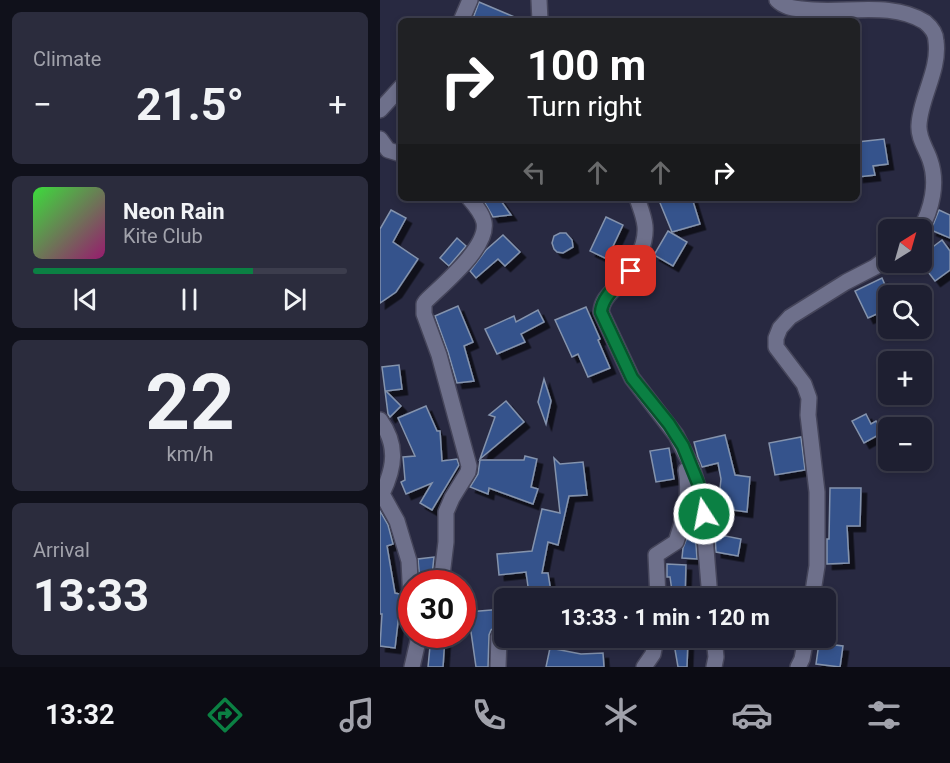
<!DOCTYPE html>
<html lang="en">
<head>
<meta charset="utf-8">
<style>
	:root { --surface:#1e1f31; --page:#2b2c3d; --text:#f1f3f6; --muted:#a1a2ab; --line:#3c3d4d; --accent:#0b8043 }
	body { margin:0; font-family:Roboto,sans-serif; background:var(--page); color:var(--text); height:100vh; display:flex; flex-direction:column; font-size:22px; white-space:nowrap }
	* { box-sizing:border-box; margin:0 }
	p { font-size:20px; color:var(--muted) }
	.icon { flex:none; width:33px; height:33px; fill:none; stroke:currentColor; stroke-width:2; stroke-linecap:round; stroke-linejoin:round }
	.map { position:relative; flex:1; overflow:hidden }
	.details { display:flex; flex-direction:column; gap:12px; padding:12px; background:#10111b; width:380px }
	.details>* { flex:none }
	.guide { position:absolute; left:18px; top:18px; width:462px; height:183px; border-radius:9px; box-shadow:0 3px 9px #0003,0 0 0 2px var(--line); background:#202124; color:#fff; overflow:hidden }
	.needle { width:39px; rotate:37deg }
	.fabs { position:absolute; left:498px; top:219px; display:grid; gap:12px }
	.fabs a { display:grid; place-items:center; width:54px; height:54px; border-radius:9px; background:var(--surface); box-shadow:0 3px 9px #0003,0 0 0 2px var(--line); font-size:30px }
	.speed { position:absolute; left:18px; top:570px; display:flex; gap:12px; font-size:30px; font-weight:700; text-align:center }
	.speed>* { display:grid; place-content:center; width:78px; height:78px; border-radius:50%; background:var(--surface); box-shadow:0 3px 9px #0003,0 0 0 2px var(--line); line-height:1 }
	.speed .limit { border:9px solid #d22; background:#fff; color:#111 }
	.pin { position:absolute; display:grid; place-items:center; width:51px; height:51px; color:#fff; margin:-26px; border-radius:12px; box-shadow:0 3px 9px #0006 }
	.me { position:absolute; width:66px; margin:-33px; rotate:349deg; stroke-linejoin:round; filter:drop-shadow(0 0 4px #0008) }
	.turn { display:flex; align-items:center; gap:21px; height:126px; padding:0 30px; font-size:27px }
	.turn .icon { width:78px; height:78px; stroke-width:2.5 }
	.turn b { display:block; font-size:42px; line-height:51px }
	.lanes { display:flex; align-items:center; height:57px; padding:0 30px; background:#0003; justify-content:center; gap:30px; direction:ltr }
	.lanes .off { opacity:.35 }
	.big { font-size:45px; font-weight:700; line-height:1.1 }
	.details .tile { flex:1; display:flex; flex-direction:column; justify-content:center; gap:9px; min-width:0; padding:0 21px; border-radius:9px; background:var(--page) }
	.details .dial { align-items:center; gap:0 }
	.dial b { font-size:78px; line-height:1 }
	.song { display:flex; align-items:center; gap:18px }
	.cover { width:72px; height:72px; border-radius:9px; background:linear-gradient(135deg,hsl(120 70% 55%),hsl(320 70% 35%)) }
	.played { height:6px; border-radius:3px; background:linear-gradient(90deg,var(--accent) 70%,var(--line) 70%) }
	.keys { display:flex; justify-content:space-around; direction:ltr }
	.heat { display:flex; justify-content:space-between; align-items:center; font-size:33px; direction:ltr }
	.trip { position:absolute; left:114px; top:588px; width:342px; height:60px; border-radius:9px; background:var(--surface); box-shadow:0 3px 9px #0003,0 0 0 2px var(--line); font-weight:700; line-height:60px; text-align:center }
	.menu { display:flex; height:96px; justify-content:space-around; align-items:center; background:#0c0c14; color:var(--muted) }
	.menu .icon { width:42px; height:42px }
	.menu .selected { color:var(--accent) }
	.menu b { font-size:27px; color:var(--text) }
	main { display:flex; flex:1; min-height:0 }
	.map>svg:first-child { display:block }
	.building { fill:#35538c; stroke:#8493ad; stroke-width:1.5; filter:url(#shadow) }
	.lines { fill:none; stroke-linecap:round; stroke-linejoin:round }
	.minor-casing { stroke:#45455a; stroke-width:18 }
	.minor { stroke:#6e708b; stroke-width:15 }
	.route-casing { stroke:#07532c; stroke-width:15 }
	.route { stroke:#0b8043; stroke-width:10 }
</style>
</head>
<body>
<main>
<section class="details">
<div class="tile"><p>Climate</p>
<div class="heat"><a>−</a><b class="big">21.5°</b><a>+</a></div>
</div>
<div class="tile">
<div class="song"><i class="cover"></i><div><b>Neon Rain</b><p>Kite Club</p></div></div>
<div class="played"></div>
<div class="keys"><svg class="icon" aria-label="previous" viewBox="0 0 24 24"><path d="M18 5L8 12l10 7zM5 5v14"/></svg><svg class="icon" aria-label="pause" viewBox="0 0 24 24"><path d="M8 5v14M16 5v14"/></svg><svg class="icon" aria-label="next" viewBox="0 0 24 24"><path d="M6 5l10 7-10 7zM19 5v14"/></svg></div>
</div>
<div class="tile dial"><b>22</b><p>km/h</p></div>
<div class="tile"><p>Arrival</p><b class="big">13:33</b></div>
</section>
<div class="map">
<svg width="571" height="667" viewBox="0 0 571 667">
	<defs>
		<filter id="shadow"><feDropShadow dx="5.5" dy="5.5" stdDeviation="0" flood-color="#0009"/></filter>
	</defs>
	<rect width="100%" height="100%" fill="#282941"/>
	<!-- building -->
	<g class="building">
		<polygon points="99,2 144,21 92,21"/>
		<polygon points="504,139 508,164 493,166 495,175 478,177 477,142"/>
		<polygon points="102,198 119,198 131,215 113,217"/>
		<polygon points="278,198 312,198 320,224 292,232"/>
		<polygon points="11,210 26,218 13,242 38,259 16,292 0,303 0,229"/>
		<polygon points="559,210 570,215 570,238 551,230"/>
		<polygon points="226,217 243,225 227,259 210,251"/>
		<polygon points="288,231 307,242 293,266 274,255"/>
		<polygon points="180,233 186,233 192,240 193,247 183,253 177,252 174,249 172,243 174,236"/>
		<polygon points="123,235 140,252 125,266 118,259 96,278 90,271 106,250"/>
		<polygon points="77,238 86,246 69,266 60,258"/>
		<polygon points="562,240 570,251 570,270 555,281 542,264 542,255"/>
		<polygon points="502,278 508,292 508,309 488,318 475,291"/>
		<polygon points="78,306 93,342 84,346 94,381 77,383 68,352 55,316"/>
		<polygon points="206,307 220,339 218,340 230,368 208,377 198,354 192,357 175,320"/>
		<polygon points="158,310 164,322 141,334 145,342 117,354 105,329 134,316 136,322"/>
		<polygon points="19,365 22,389 6,391 21,406 10,417 8,414 2,367"/>
		<polygon points="164,379 171,401 166,424 158,402"/>
		<polygon points="126,401 144,422 100,459 115,417 109,415"/>
		<polygon points="46,406 57,431 60,431 62,461 77,459 79,465 52,510 40,503 52,483 26,494 21,482 25,480 23,457 35,456 18,418"/>
		<polygon points="486,414 491,424 496,421 502,433 484,443 472,421"/>
		<polygon points="345,435 355,475 370,477 367,512 338,508 341,479 338,463 322,467 318,457 314,442"/>
		<polygon points="421,437 425,470 395,475 389,443"/>
		<polygon points="289,448 294,479 276,482 270,451"/>
		<polygon points="145,456 157,459 151,487 158,489 153,504 109,488 108,494 90,487 98,474 100,460 144,460"/>
		<polygon points="174,458 180,464 203,462 207,495 189,496 178,545 168,542 162,573 168,573 171,592 149,594 146,572 119,575 117,554 152,551 162,509 180,513"/>
		<polygon points="450,488 481,488 480,526 467,526 469,563 447,564 447,539 449,539"/>
		<polygon points="0,511 8,525 13,544 7,546 15,593 20,594 19,614 15,648 0,646 2,614 0,614"/>
		<polygon points="310,530 315,530 317,559 302,558 303,548"/>
		<polygon points="335,534 361,539 358,556 336,552"/>
		<polygon points="54,557 51,584 40,584 38,559"/>
		<polygon points="287,564 306,565 305,598 293,598 290,577 287,577"/>
		<polygon points="124,609 124,628 120,626 115,627 111,630 109,635 108,667 96,667 91,632 88,632 87,612"/>
		<polygon points="51,636 65,637 63,667 48,667"/>
		<polygon points="293,638 308,638 307,667 298,667"/>
		<polygon points="439,643 463,646 460,667 436,664"/>
		<polygon points="170,648 201,654 223,653 224,667 166,667"/>
	</g>
	<g class="lines">
		<!-- minor casing -->
		<g class="minor-casing">
			<g id="minor">
				<polyline points="159,0 160,21"/>
				<path d="M397,0C404,7 412,8 421,9C463,15 510,0 545,22C551,27 556,33 556,41C560,70 540,98 539,125C538,138 546,148 550,160C558,183 552,209 540,230"/>
				<polyline points="81,21 90,0"/>
				<polyline points="0,110 21,87"/>
				<polyline points="0,139 8,150 21,154"/>
				<path d="M257,198C260,207 264,216 265,226C267,247 252,270 238,285C230,294 222,299 221,312L252,378L296,435L312,467L322,500L330,598"/>
				<path d="M0,420C18,445 15,467 2,494L17,521L29,561L32,618"/>
				<path d="M61,584L66,542V512L72,498L88,472L89,466L59,355L44,314V304L46,301C63,284 109,247 104,222C102,213 95,205 89,198"/>
				<path d="M278,598L276,555L296,542C304,518 311,496 306,470"/>
				<polyline points="432,598 437,566 437,492 428,415 429,398 424,384 396,347 396,338 400,328 410,317 466,282 495,267 508,257"/>
				<polyline points="32,667 38,641 41,634"/>
				<polyline points="118,667 119,636"/>
				<polyline points="264,667 273,654 276,638"/>
				<polyline points="334,667 336,657 334,638"/>
				<polyline points="418,667 422,659 426,638"/>
			</g>
		</g>
		<!-- minor -->
		<use href="#minor" class="minor"/>
	</g>
	<g class="lines">
		<!-- route casing -->
		<g class="route-casing">
			<path id="route" d="M251,271C240,283 222,296 221,312L252,378L289,424L303,446L318,483L322,500L324,514"/>
		</g>
		<!-- route -->
		<use href="#route" class="route"/>
	</g>
</svg>
<div class="fabs">
<a><svg class="needle" viewBox="-14 -14 28 28"><path d="M0-13l5 13h-10z" fill="#e53935"/><path d="M0 13l5-13h-10z" fill="#a1a2ab"/></svg></a>
<a><svg class="icon" aria-label="search" viewBox="0 0 24 24"><circle cx="10" cy="10" r="6"/><path d="M15 15l6 6"/></svg></a>
<a>+</a>
<a>−</a>
</div>
<div class="speed"><div class="limit">30</div></div>
<div class="pin" style="left:251px;top:271px;background:#d93025"><svg class="icon" aria-label="arrive" viewBox="0 0 24 24"><path d="M6 21V4h12l-3 4 3 4H6"/></svg></div>
<svg class="me" style="left:324px;top:514px" viewBox="-20 -20 40 40"><circle r="17" fill="#0b8043" stroke="#fff" stroke-width="3"/><path d="M0-11L8 9 0 5-8 9z" fill="#fff"/></svg>
<div class="trip">13:33 · 1 min · 120 m</div>
<div class="guide">
<div class="turn"><svg class="icon" aria-label="right" viewBox="0 0 24 24"><path d="M7 20v-9h11M14 6l5 5-5 5"/></svg><div><b>100 m</b>Turn right</div></div>
<div class="lanes"><svg class="icon off" aria-label="left" viewBox="0 0 24 24"><path d="M17 20v-9H6M10 6l-5 5 5 5"/></svg><svg class="icon off" aria-label="ahead" viewBox="0 0 24 24"><path d="M12 20V5M6 11l6-6 6 6"/></svg><svg class="icon off" aria-label="ahead" viewBox="0 0 24 24"><path d="M12 20V5M6 11l6-6 6 6"/></svg><svg class="icon" aria-label="right" viewBox="0 0 24 24"><path d="M7 20v-9h11M14 6l5 5-5 5"/></svg></div>
</div>
</div>
</main>
<nav class="menu">
<b>13:32</b>
<svg class="icon selected" aria-label="directions" viewBox="0 0 24 24"><path d="M12 3l9 9-9 9-9-9zM9 14v-3h6M13 9l2 2-2 2"/></svg>
<svg class="icon" aria-label="music" viewBox="0 0 24 24"><path d="M9 18V5l10-2v13"/><circle cx="6" cy="18" r="3"/><circle cx="16" cy="16" r="3"/></svg>
<svg class="icon" aria-label="phone" viewBox="0 0 24 24"><path d="M5 4h4l2 5-3 2q2 4 5 5l2-3 5 2v4C11 20 4 13 5 4z"/></svg>
<svg class="icon" aria-label="climate" viewBox="0 0 24 24"><path d="M12 3v18M4 7l16 10M4 17L20 7"/></svg>
<svg class="icon" aria-label="car" viewBox="0 0 24 24"><path d="M5 17H2v-5l4-1 3-4h7l3 4 3 1v5h-3M9 17h6M6 11h13"/><circle cx="7" cy="17" r="2"/><circle cx="17" cy="17" r="2"/></svg>
<svg class="icon" aria-label="filters" viewBox="0 0 24 24"><path d="M4 7h16M4 17h16"/><circle cx="9" cy="7" r="2"/><circle cx="15" cy="17" r="2"/></svg>
</nav>
</body>
</html>
